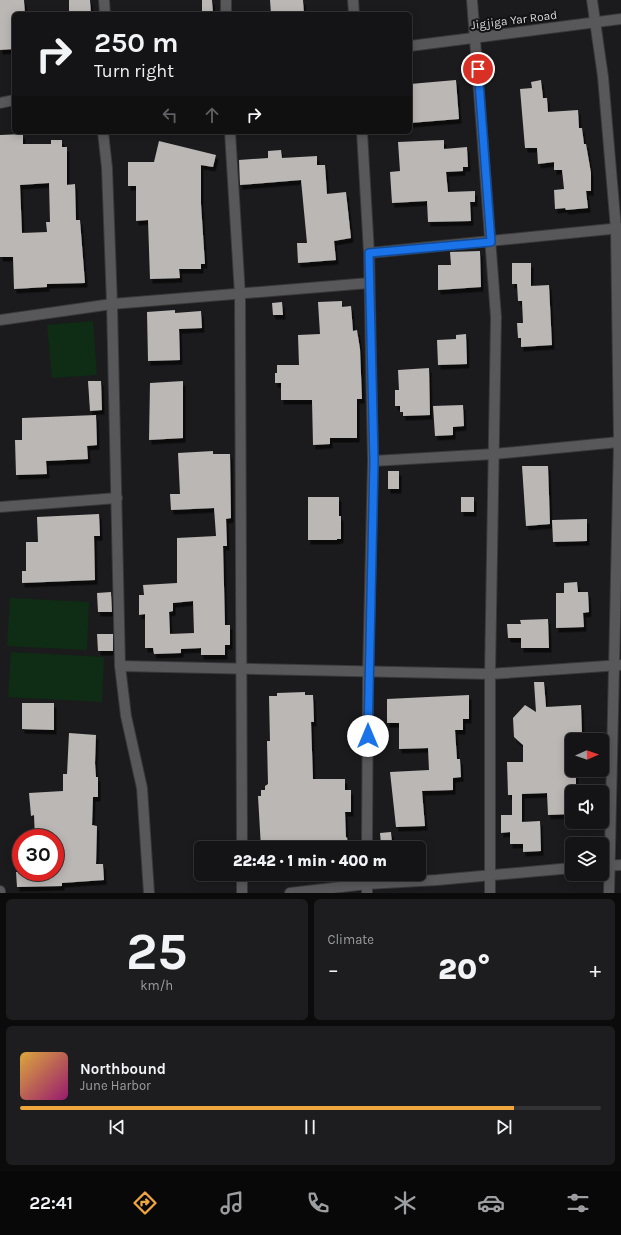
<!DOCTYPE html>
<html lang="en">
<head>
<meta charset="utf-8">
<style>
	:root { --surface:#141416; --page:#1d1d1f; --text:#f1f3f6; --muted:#9d9ea1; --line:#333335; --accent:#efa73d }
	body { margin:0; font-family:Karla,sans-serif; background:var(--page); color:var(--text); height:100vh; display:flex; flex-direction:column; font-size:15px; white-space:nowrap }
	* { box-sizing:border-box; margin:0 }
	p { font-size:13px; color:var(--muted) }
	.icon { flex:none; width:22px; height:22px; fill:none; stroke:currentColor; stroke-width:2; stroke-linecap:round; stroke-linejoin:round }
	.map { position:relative; height:893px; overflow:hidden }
	.drawer { display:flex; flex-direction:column; gap:6px; padding:6px; background:#0b0b0c; flex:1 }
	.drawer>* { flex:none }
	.top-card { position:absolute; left:12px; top:12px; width:400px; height:122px; border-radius:6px; box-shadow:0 2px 10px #0003,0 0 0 1px var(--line); background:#141416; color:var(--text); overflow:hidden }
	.needle { width:26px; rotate:88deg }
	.buttons { position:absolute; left:565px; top:733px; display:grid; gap:8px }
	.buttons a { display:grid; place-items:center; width:44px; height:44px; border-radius:6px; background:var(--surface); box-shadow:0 2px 10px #0003,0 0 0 1px var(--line); font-size:20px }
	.speed { position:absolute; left:12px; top:829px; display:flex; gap:8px; font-size:20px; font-weight:700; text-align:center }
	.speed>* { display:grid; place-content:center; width:52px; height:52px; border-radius:50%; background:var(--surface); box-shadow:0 2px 10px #0003,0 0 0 1px var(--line); line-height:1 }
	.speed .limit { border:6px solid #d22; background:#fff; color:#111 }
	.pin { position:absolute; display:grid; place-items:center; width:34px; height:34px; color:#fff; margin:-17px; border:2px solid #fff; border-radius:50%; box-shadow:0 1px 4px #0007 }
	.me { position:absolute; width:44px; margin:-22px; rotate:0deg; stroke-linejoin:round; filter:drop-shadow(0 0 3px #0008) }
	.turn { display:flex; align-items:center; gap:14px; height:84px; padding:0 16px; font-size:18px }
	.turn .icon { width:52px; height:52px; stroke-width:2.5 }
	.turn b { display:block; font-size:28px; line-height:34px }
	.lanes { display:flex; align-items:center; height:38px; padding:0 16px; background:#0003; justify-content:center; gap:20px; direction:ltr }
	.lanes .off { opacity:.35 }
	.big { font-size:30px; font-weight:800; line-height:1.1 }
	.drawer .tile { flex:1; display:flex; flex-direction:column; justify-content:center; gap:6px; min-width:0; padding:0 14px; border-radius:6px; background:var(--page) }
	.drawer .dial { align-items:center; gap:0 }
	.dial b { font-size:52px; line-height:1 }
	.song { display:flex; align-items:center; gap:12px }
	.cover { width:48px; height:48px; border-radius:6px; background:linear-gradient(135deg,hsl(40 70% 55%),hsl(320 70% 35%)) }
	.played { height:4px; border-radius:2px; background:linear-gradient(90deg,var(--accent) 85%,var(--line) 85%) }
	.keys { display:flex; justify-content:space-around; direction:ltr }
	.heat { display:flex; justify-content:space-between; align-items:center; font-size:22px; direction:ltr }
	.drawer .tiles { flex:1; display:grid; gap:6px; grid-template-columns:1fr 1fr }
	.tile:last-child { grid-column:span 2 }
	.trip { position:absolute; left:194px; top:841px; width:232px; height:40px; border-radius:6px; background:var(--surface); box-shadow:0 2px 10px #0003,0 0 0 1px var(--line); font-weight:800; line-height:40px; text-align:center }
	.tab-bar { display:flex; height:64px; justify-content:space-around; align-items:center; background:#080809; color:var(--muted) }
	.tab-bar .icon { width:28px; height:28px }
	.tab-bar .current { color:var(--accent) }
	.tab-bar b { font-size:18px; color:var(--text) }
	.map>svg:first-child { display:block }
	.grass { fill:#0e2d14 }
	.building { fill:#bab7b5; fill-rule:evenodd; filter:url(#shadow) }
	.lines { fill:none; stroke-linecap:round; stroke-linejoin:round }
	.minor-casing { stroke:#383839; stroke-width:12 }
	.minor { stroke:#58585b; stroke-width:10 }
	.route-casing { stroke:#114b97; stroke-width:10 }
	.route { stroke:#1a73e8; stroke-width:7 }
	.labels { text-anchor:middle; stroke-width:4; stroke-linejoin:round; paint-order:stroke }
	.street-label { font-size:12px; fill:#d7d7d8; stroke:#121214 }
</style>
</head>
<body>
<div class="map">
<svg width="621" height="893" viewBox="0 0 621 893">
	<defs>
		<filter id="shadow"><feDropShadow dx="2.5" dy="4.5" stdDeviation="0" flood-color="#0009"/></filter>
	</defs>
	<rect width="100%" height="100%" fill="#1b1b1d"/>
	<!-- grass -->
	<g class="grass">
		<polygon points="93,321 97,375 52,378 47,325"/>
		<polygon points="10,598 89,602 87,650 7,646"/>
		<polygon points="11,652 104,657 102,702 8,697"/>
	</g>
	<!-- building -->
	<g class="building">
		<polygon points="0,0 24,0 25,14 14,14 14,49 0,50"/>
		<polygon points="69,0 90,0 91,14 69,14"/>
		<polygon points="202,0 212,0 213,13 202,14"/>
		<polygon points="270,0 303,0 304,14 271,14"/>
		<polygon points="456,80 459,119 410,123 410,84"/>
		<polygon points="541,80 543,98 547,98 548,112 578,110 579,128 582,128 584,144 586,144 591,173 591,191 586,191 588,208 566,210 565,208 555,209 554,190 564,189 562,170 554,170 554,162 538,164 537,148 525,148 520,89 532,88 531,82"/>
		<path d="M23,134V144H51V140H62V147H67V185L75,184L76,220H80L85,283L47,284V287L14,289L13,257H0V135ZM49,183L50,222H46L47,232L22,233L20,185Z"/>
		<polygon points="444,140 444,149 467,147 468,167 463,167 463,171 446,172 448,192 475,191 475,202 470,202 471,221 428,222 427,201 392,203 390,172 400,171 398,142"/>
		<polygon points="159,141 216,155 213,167 201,165 201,204 205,264 201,264 201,269 179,269 180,278 150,279 148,220 136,221 136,186 128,186 128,162 154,162"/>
		<polygon points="281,150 282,158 317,156 317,165 325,165 327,194 346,192 351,238 334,241 336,260 298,263 297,243 307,243 301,180 240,185 239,160 268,158 268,151"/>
		<polygon points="480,251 481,287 438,290 438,265 451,265 450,252"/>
		<polygon points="512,263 531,263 531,286 549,285 552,345 521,347 521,338 518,338 517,323 523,323 522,301 518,301 517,284 512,284"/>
		<polygon points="342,301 342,307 351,306 353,331 357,330 360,349 362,399 357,399 357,438 330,438 330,444 313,445 312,400 281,400 281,383 275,383 275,373 277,373 277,365 299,365 298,335 320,334 318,302"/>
		<polygon points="282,302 283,315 273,315 272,303"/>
		<polygon points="175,310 175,313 201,311 202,328 179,329 180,360 148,361 147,312"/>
		<polygon points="466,334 467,364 438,365 437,340 456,339 456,335"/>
		<polygon points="429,368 430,415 403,416 403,412 400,412 400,406 395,406 395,390 399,390 398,370"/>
		<polygon points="88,381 101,381 102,410 90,411"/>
		<polygon points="183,381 183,438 149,440 150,383"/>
		<polygon points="463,405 464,426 453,427 453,435 435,436 433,406"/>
		<polygon points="96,415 97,445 87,446 88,459 46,461 47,474 16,475 15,440 22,440 22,418"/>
		<path d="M213,451V454H230L231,518L226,519L227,546H223L225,625H230V645H225V655H201V648L181,649V653L154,654L153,648H145V614L139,615V595H144L143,585L177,583V538L216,536L214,508L171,510L170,494H180L178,453ZM193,601L194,633L170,634L169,612L173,611V603Z"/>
		<polygon points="522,466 548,466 550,524 526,526"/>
		<rect x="388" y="471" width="11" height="18"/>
		<polygon points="308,497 339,497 339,516 341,516 341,539 337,539 337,540 308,540"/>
		<rect x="461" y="497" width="13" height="15"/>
		<polygon points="99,514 100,536 94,536 95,580 22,583 22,571 26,571 26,542 38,542 37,517"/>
		<polygon points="587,519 587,541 553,542 552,520"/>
		<polygon points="577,582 578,592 588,592 589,612 583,613 584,627 556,628 556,593 564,593 564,583"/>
		<polygon points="111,592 112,612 98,612 97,593"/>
		<polygon points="548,619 549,648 521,648 521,638 508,638 507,624 521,624 520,620"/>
		<polygon points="97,634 113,634 113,651 98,651"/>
		<polygon points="534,682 544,682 546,707 581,705 582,734 572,735 572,770 576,770 576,792 572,792 572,814 548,815 547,793 522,794 522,822 540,821 541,851 523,852 523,844 510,844 510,832 501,833 501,815 512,815 512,795 508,795 507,762 523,762 523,745 514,737 513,718 525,705 536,712"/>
		<polygon points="305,692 305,695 313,695 314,722 311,722 313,779 345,779 345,790 351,790 351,812 345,812 346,838 347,837 348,848 261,848 258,796 261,796 261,790 265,790 265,786 268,784 267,741 270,741 269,696 277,696 277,693"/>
		<polygon points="469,695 469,719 463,719 463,730 455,730 457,759 460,759 461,777 453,778 453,790 422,791 425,826 396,827 390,772 429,770 428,748 399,749 399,723 387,723 387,699"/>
		<polygon points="22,703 54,703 54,730 22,729"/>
		<polygon points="69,733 96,735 95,763 96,777 98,777 98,797 93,797 92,825 97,826 96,864 103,864 104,880 62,883 62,886 17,887 16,872 55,872 55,838 35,838 34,815 31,816 29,793 63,791 63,774 67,774"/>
		<polygon points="391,832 392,843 381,844 380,833"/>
	</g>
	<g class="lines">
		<!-- minor casing -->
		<g class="minor-casing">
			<g id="minor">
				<polyline points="104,0 105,14"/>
				<polyline points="226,0 226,14"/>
				<polyline points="353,0 354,14"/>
				<polyline points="472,0 496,317 490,674 490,893"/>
				<polyline points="592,0 603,77 616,229 619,442 609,893"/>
				<polyline points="410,46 621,19"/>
				<polyline points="0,103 14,100"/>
				<polyline points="103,132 107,168 112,304 120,666 126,716 142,788 149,893"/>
				<polyline points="230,132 240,295 242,848"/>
				<polyline points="362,132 369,253 373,461 368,673 367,848"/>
				<polyline points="369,253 621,228"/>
				<polyline points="0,320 112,304 369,283"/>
				<polyline points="373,461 494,454 619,442"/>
				<polyline points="0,507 117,498"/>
				<polyline points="120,666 490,674 621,665"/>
				<polyline points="602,866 621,865"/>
				<polyline points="242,874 242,893"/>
				<polyline points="0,891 0,893"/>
				<polyline points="290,893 367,884 437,880 572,868"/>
				<polyline points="367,893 367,874"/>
			</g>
		</g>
		<!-- minor -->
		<use href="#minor" class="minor"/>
	</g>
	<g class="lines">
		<!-- route casing -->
		<g class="route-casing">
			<polyline id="route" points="368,736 374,461 369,253 491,242 478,69"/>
		</g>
		<!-- route -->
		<use href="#route" class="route"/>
	</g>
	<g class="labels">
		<!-- street labels -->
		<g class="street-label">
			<text transform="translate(514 20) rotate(-7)" y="4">Jigjiga Yar Road</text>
		</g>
	</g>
</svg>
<div class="buttons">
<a><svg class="needle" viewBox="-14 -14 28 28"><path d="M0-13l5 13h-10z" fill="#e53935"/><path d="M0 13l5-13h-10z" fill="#9d9ea1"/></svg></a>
<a><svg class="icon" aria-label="sound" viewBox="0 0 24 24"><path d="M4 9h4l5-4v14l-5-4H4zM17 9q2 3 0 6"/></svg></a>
<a><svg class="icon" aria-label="layers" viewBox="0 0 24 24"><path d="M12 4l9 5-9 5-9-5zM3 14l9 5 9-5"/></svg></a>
</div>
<div class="speed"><div class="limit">30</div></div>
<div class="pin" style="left:478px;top:69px;background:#d93025"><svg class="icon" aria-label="arrive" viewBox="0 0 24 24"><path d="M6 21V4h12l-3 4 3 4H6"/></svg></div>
<svg class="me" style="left:368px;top:736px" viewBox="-20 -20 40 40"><circle r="19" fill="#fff"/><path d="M0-13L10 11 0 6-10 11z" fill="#1a73e8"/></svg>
<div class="trip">22:42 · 1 min · 400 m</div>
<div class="top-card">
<div class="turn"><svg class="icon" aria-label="right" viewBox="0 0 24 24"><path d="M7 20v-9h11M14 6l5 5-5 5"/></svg><div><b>250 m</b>Turn right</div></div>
<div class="lanes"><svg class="icon off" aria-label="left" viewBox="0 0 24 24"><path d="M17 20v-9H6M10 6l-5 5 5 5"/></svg><svg class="icon off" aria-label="ahead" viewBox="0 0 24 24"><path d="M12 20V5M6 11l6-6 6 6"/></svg><svg class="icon" aria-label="right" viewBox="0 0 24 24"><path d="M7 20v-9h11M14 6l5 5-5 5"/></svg></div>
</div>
</div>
<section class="drawer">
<div class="tiles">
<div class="tile dial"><b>25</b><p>km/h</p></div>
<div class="tile"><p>Climate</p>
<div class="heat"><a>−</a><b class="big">20°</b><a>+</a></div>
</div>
<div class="tile">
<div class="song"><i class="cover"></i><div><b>Northbound</b><p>June Harbor</p></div></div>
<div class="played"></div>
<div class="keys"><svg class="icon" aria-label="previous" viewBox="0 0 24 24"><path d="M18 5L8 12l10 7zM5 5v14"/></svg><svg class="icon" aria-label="pause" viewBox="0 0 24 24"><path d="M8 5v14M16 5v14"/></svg><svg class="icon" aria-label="next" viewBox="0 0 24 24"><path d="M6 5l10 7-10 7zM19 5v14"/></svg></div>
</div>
</div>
</section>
<nav class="tab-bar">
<b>22:41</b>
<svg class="icon current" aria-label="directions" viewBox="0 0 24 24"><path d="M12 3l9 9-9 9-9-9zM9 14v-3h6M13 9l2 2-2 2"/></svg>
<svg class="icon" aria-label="music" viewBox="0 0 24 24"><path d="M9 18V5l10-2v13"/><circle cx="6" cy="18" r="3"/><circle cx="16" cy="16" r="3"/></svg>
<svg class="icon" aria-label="phone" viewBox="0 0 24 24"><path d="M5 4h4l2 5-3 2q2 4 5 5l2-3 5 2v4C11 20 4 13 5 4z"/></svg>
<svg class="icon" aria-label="climate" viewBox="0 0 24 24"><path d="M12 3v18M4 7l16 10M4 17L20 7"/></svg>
<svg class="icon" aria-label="car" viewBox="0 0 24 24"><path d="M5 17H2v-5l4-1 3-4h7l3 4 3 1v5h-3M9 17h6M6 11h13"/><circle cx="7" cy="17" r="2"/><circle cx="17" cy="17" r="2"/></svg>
<svg class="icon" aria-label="filters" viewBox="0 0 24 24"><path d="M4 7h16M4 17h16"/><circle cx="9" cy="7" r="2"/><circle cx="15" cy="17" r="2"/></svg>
</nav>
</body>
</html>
